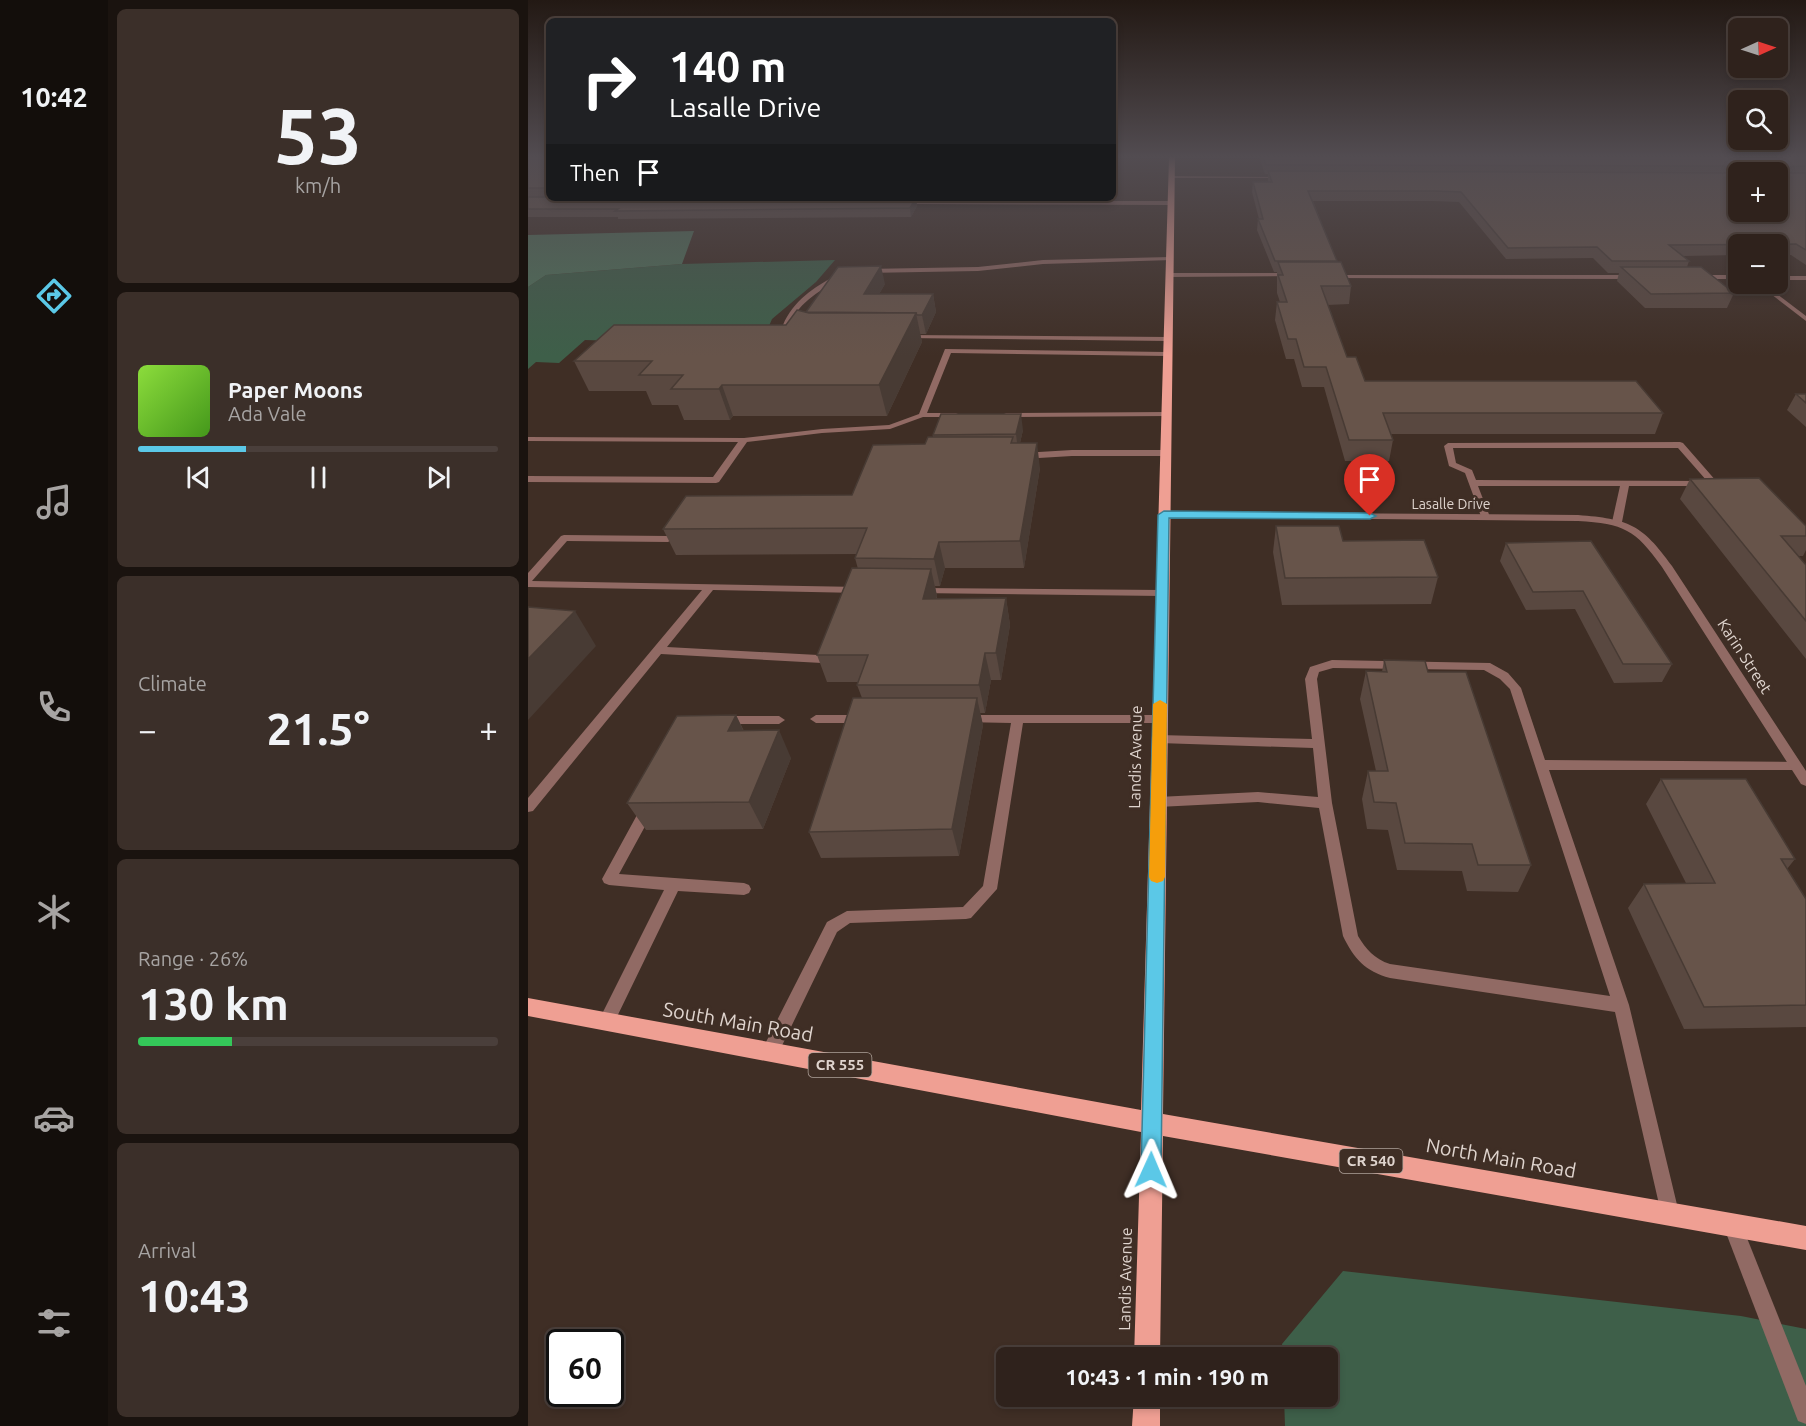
<!DOCTYPE html>
<html lang="en">
<head>
<meta charset="utf-8">
<style>
	:root { --surface:#2f221c; --page:#3b2f29; --text:#f1f3f6; --muted:#a7a4a3; --line:#4a3f3b; --accent:#5bc8e7 }
	body { margin:0; font-family:Ubuntu,sans-serif; background:var(--page); color:var(--text); height:100vh; display:flex; flex-direction:column; font-size:22px; white-space:nowrap }
	* { box-sizing:border-box; margin:0 }
	p { font-size:20px; color:var(--muted) }
	.icon { flex:none; width:33px; height:33px; fill:none; stroke:currentColor; stroke-width:2; stroke-linecap:round; stroke-linejoin:round }
	.map { position:relative; flex:1; overflow:hidden }
	.side { display:flex; flex-direction:column; gap:9px; padding:9px; background:#1a130f; width:420px }
	.side>* { flex:none }
	.guide { position:absolute; left:18px; top:18px; width:570px; height:183px; border-radius:9px; box-shadow:0 3px 9px #0003,0 0 0 2px var(--line); background:#202124; color:#fff; overflow:hidden }
	.needle { width:39px; rotate:87deg }
	.fabs { position:absolute; left:1200px; top:18px; display:grid; gap:12px }
	.fabs a { display:grid; place-items:center; width:60px; height:60px; border-radius:9px; background:var(--surface); box-shadow:0 3px 9px #0003,0 0 0 2px var(--line); font-size:30px }
	.speed { position:absolute; left:18px; top:1329px; display:flex; gap:12px; font-size:30px; font-weight:700; text-align:center }
	.speed>* { display:grid; place-content:center; width:78px; height:78px; border-radius:50%; background:var(--surface); box-shadow:0 3px 9px #0003,0 0 0 2px var(--line); line-height:1 }
	.speed .limit { border:3px solid #111; border-radius:9px; background:#fff; color:#111 }
	.pin { position:absolute; display:grid; place-items:center; width:51px; height:51px; color:#fff; margin:-62px -26px; border-radius:50% 50% 50% 0; rotate:-45deg; box-shadow:0 0 6px #0007 }
	.pin .icon { rotate:45deg }
	.me { position:absolute; width:66px; margin:-33px; rotate:1deg; stroke-linejoin:round; filter:drop-shadow(0 0 4px #0008) }
	.turn { display:flex; align-items:center; gap:21px; height:126px; padding:0 24px; font-size:27px }
	.turn .icon { width:78px; height:78px; stroke-width:2.5 }
	.turn b { display:block; font-size:42px; line-height:51px }
	.then { display:flex; align-items:center; height:57px; padding:0 24px; background:#0003; gap:12px; font-size:22px }
	.big { font-size:45px; font-weight:600; line-height:1.1 }
	.side .widget { flex:1; display:flex; flex-direction:column; justify-content:center; gap:9px; min-width:0; padding:0 21px; border-radius:9px; background:var(--page) }
	.side .dial { align-items:center; gap:0 }
	.dial b { font-size:78px; line-height:1 }
	.song { display:flex; align-items:center; gap:18px }
	.cover { width:72px; height:72px; border-radius:9px; background:linear-gradient(135deg,hsl(90 70% 55%),hsl(100 70% 35%)) }
	.played { height:6px; border-radius:3px; background:linear-gradient(90deg,var(--accent) 30%,var(--line) 30%) }
	.keys { display:flex; justify-content:space-around; direction:ltr }
	.heat { display:flex; justify-content:space-between; align-items:center; font-size:33px; direction:ltr }
	.charge { height:9px; border-radius:4px; background:linear-gradient(90deg,#34c759 26%,var(--line) 0) }
	.trip { position:absolute; left:468px; top:1347px; width:342px; height:60px; border-radius:9px; background:var(--surface); box-shadow:0 3px 9px #0003,0 0 0 2px var(--line); font-weight:600; line-height:60px; text-align:center }
	main { display:flex; flex:1; min-height:0 }
	.menu { display:flex; flex-direction:column; width:108px; justify-content:space-around; align-items:center; background:#130e0b; color:var(--muted) }
	.menu .icon { width:42px; height:42px }
	.menu .on { color:var(--accent) }
	.menu b { font-size:27px; color:var(--text) }
	.map>svg:first-child { display:block }
	.green { fill:#3e5f49 }
	.forest { fill:#4f735b }
	.lines { fill:none; stroke-linecap:round; stroke-linejoin:round }
	.lane { fill:#916a64; fill-rule:evenodd }
	.street { fill:#916a64; fill-rule:evenodd }
	.primary { fill:#ef9f93; fill-rule:evenodd }
	.wall { fill:#594840 }
	.shaded-wall { fill:#483b34 }
	.building { fill:#67544a; stroke:#483b34; stroke-width:1.5 }
	.route { fill:#5bc8e7; stroke:#3b8296; stroke-width:1.5 }
	.slow { fill:#f59e0b }
	.labels { text-anchor:middle; stroke-width:6; stroke-linejoin:round; paint-order:stroke }
	.far-street-label { font-size:14px; fill:#dfd4ce; stroke:#3f2e25 }
	.shield { fill:#3f2e25; stroke:#afa29b; stroke-width:1.5 }
	.shield-label { font-size:15px; font-weight:bold; fill:#dfd4ce }
	.street-label { font-size:16px; fill:#dfd4ce; stroke:#3f2e25 }
	.near-street-label { font-size:20px; fill:#dfd4ce; stroke:#3f2e25 }
</style>
</head>
<body>
<main>
<nav class="menu">
<b>10:42</b>
<svg class="icon on" aria-label="directions" viewBox="0 0 24 24"><path d="M12 3l9 9-9 9-9-9zM9 14v-3h6M13 9l2 2-2 2"/></svg>
<svg class="icon" aria-label="music" viewBox="0 0 24 24"><path d="M9 18V5l10-2v13"/><circle cx="6" cy="18" r="3"/><circle cx="16" cy="16" r="3"/></svg>
<svg class="icon" aria-label="phone" viewBox="0 0 24 24"><path d="M5 4h4l2 5-3 2q2 4 5 5l2-3 5 2v4C11 20 4 13 5 4z"/></svg>
<svg class="icon" aria-label="climate" viewBox="0 0 24 24"><path d="M12 3v18M4 7l16 10M4 17L20 7"/></svg>
<svg class="icon" aria-label="car" viewBox="0 0 24 24"><path d="M5 17H2v-5l4-1 3-4h7l3 4 3 1v5h-3M9 17h6M6 11h13"/><circle cx="7" cy="17" r="2"/><circle cx="17" cy="17" r="2"/></svg>
<svg class="icon" aria-label="filters" viewBox="0 0 24 24"><path d="M4 7h16M4 17h16"/><circle cx="9" cy="7" r="2"/><circle cx="15" cy="17" r="2"/></svg>
</nav>
<section class="side">
<div class="widget dial"><b>53</b><p>km/h</p></div>
<div class="widget">
<div class="song"><i class="cover"></i><div><b>Paper Moons</b><p>Ada Vale</p></div></div>
<div class="played"></div>
<div class="keys"><svg class="icon" aria-label="previous" viewBox="0 0 24 24"><path d="M18 5L8 12l10 7zM5 5v14"/></svg><svg class="icon" aria-label="pause" viewBox="0 0 24 24"><path d="M8 5v14M16 5v14"/></svg><svg class="icon" aria-label="next" viewBox="0 0 24 24"><path d="M6 5l10 7-10 7zM19 5v14"/></svg></div>
</div>
<div class="widget"><p>Climate</p>
<div class="heat"><a>−</a><b class="big">21.5°</b><a>+</a></div>
</div>
<div class="widget"><p>Range · 26%</p><b class="big">130 km</b><div class="charge"></div></div>
<div class="widget"><p>Arrival</p><b class="big">10:43</b></div>
</section>
<div class="map">
<svg width="1278" height="1426" viewBox="0 0 1278 1426">
	<rect width="100%" height="100%" fill="#3f2e25"/>
	<!-- green -->
	<g class="green">
		<polygon points="307,260 288,282 244,319 233,345 57,340 31,363 8,362 0,369 0,287 18,275 154,264"/>
		<polygon points="815,1271 1213,1316 1278,1329 1278,1426 757,1426 756,1397 800,1396 800,1358 755,1357 754,1344"/>
	</g>
	<!-- forest -->
	<polygon class="forest" points="166,231 154,264 18,275 0,287 0,235"/>
	<g class="lines">
		<!-- lane -->
		<g class="lane">
			<polygon points="642,257 644,260 515,264 450,271 337,273 334,271 337,269 450,267 515,260"/>
			<path d="M309,275L314,276C294,291 272,300 261,325L266,331L273,333V335L262,333L255,325C265,301 286,287 309,275Z"/>
			<polygon points="378,335 640,337 643,339 640,341 376,338 375,337"/>
			<polygon points="417,349 639,352 643,354 639,356 423,353 399,413 428,413 432,415 431,417 395,417 362,429 294,433 219,442 191,482 188,483 0,482 0,476 185,477 210,442 0,441 0,437 216,438 294,429 361,425 391,414"/>
			<polygon points="638,412 642,414 641,416 478,417 474,415 478,413"/>
			<path d="M1152,442L1155,443L1189,482V486H1101L1094,522L1089,525L1084,522L1092,486H950L962,517L960,519H954L937,473L921,466L916,446L920,443ZM925,448H1150L1179,481L948,480L944,470L928,463Z"/>
			<polygon points="544,450 637,450 641,453 637,456 544,456 494,459 490,456 494,453"/>
			<polygon points="36,535 140,536 145,539 140,542 39,541 4,581 332,587 337,590 332,593 185,590 139,647 290,655 295,645 299,644 305,648 298,662 294,663 133,654 5,811 0,812 0,798 174,590 0,587 0,573 33,536"/>
			<polygon points="394,588 634,590 639,593 634,596 390,593 389,591 390,589"/>
			<path d="M804,660L962,663L980,673L993,688L1017,760L1271,762L1273,765L1271,768L1267,770H1021L1101,1005L1151,1213L1149,1220L1142,1222L1135,1220L1133,1213L1087,1012L862,978C837,971 826,959 815,936L791,808L730,802L630,807L625,806L623,802L625,798L630,797L730,792L790,797L785,748L631,743L627,742L625,739L627,736L631,735L784,739L777,679L782,667ZM805,668L956,670L972,679L982,689L1082,996L862,964C846,959 838,949 830,936L804,803L789,679L791,672Z"/>
			<polygon points="288,715 334,715 340,719 334,723 288,723 282,719"/>
			<polygon points="438,715 632,715 638,719 632,723 495,723 469,889 443,918 438,919 322,923 309,932 248,1058 242,1060 236,1058 234,1052 236,1046 299,922 319,911 435,907 455,886 483,723 434,722 432,719"/>
			<polygon points="196,716 251,716 257,720 251,724 196,724 190,720"/>
			<polygon points="120,803 125,804 127,808 91,874 216,883 221,885 223,889 221,893 216,895 150,891 84,1027 78,1030 72,1027 70,1022 136,890 81,885 76,883 74,879 115,804"/>
		</g>
		<!-- street -->
		<g class="street">
			<polygon points="642,176 757,177 759,178 644,178"/>
			<polygon points="372,201 643,201 646,203 643,205 374,204"/>
			<polygon points="763,273 765,276 641,277 638,275 641,273"/>
			<polygon points="803,275 1105,275 1108,277 1105,279 805,278"/>
			<polygon points="1210,275 1210,279 1170,279 1167,277 1170,275"/>
			<rect x="1250" y="276" width="28" height="4"/>
			<polygon points="1230,284 1236,284 1278,316 1278,321"/>
			<path d="M636,512L1050,515C1100,519 1114,524 1144,566L1278,771V786L1273,784L1134,567C1107,529 1096,524 1050,521L633,517V513Z"/>
			<polygon points="1204,1216 1211,1218 1278,1386 1278,1424 1270,1421 1195,1225 1197,1218"/>
		</g>
		<!-- primary -->
		<g class="primary">
			<polygon points="641,157 647,157 635,1114 1278,1226 1278,1250 635,1136 632,1358 606,1358 613,1132 0,1016 0,998 613,1110"/>
			<polygon points="606,1396 632,1396 632,1426 604,1426"/>
		</g>
	</g>
	<!-- wall -->
	<g class="wall">
		<rect x="0" y="157" width="21" height="40"/>
		<polygon points="731,157 1278,157 1278,265 1263,255 1250,255 1250,244 1210,244 1210,255 1155,256 1161,261 1159,267 1206,293 1199,308 1117,308 1089,281 1091,273 1080,273 1065,258 978,259 931,202 905,201 785,201 809,262 823,286 821,304 799,305 819,357 837,381 1135,413 1127,434 863,434 865,440 861,461 817,461 796,387 774,387 766,359 758,359 747,320 749,302 752,302 749,293 749,272 746,272 729,230 730,219 731,219 724,192 725,182 740,182 740,174 737,174"/>
		<polygon points="0,197 388,198 389,206 383,217 90,219 90,217 0,217"/>
		<polygon points="357,284 351,294 405,294 408,312 398,334 392,334 394,342 359,416 205,416 202,420 156,420 150,405 124,405 118,391 61,391 46,361 258,325 278,312"/>
		<polygon points="1268,394 1278,394 1278,427 1259,410"/>
		<polygon points="495,430 492,443 512,468 496,568 417,568 412,586 407,586 409,596 409,598 478,598 482,625 473,680 463,680 457,713 452,713 455,725 431,856 293,858 281,832 334,698 329,685 331,682 299,682 289,655 330,569 327,558 329,554 148,555 135,529 324,495 397,444 405,437 405,435"/>
		<polygon points="1162,479 1278,526 1278,550 1275,556 1270,556 1278,565 1278,659 1152,499"/>
		<polygon points="748,526 815,541 910,577 903,604 754,605 745,552"/>
		<polygon points="1063,541 1144,664 1134,682 1086,683 1047,609 998,610 972,561 978,543"/>
		<polygon points="856,660 900,672 1003,865 990,892 939,891 934,871 869,870 860,830 839,829 834,799 840,771 848,771 832,699 838,671 854,672"/>
		<polygon points="208,715 216,731 263,758 235,829 118,830 99,803"/>
		<polygon points="1133,779 1267,859 1259,869 1278,899 1278,1027 1156,1029 1100,908 1116,884 1158,883 1118,804"/>
	</g>
	<!-- shaded-wall -->
	<g class="shaded-wall">
		<polygon points="388,198 389,206 383,217 382,208"/>
		<polygon points="353,266 357,284 340,313 336,294"/>
		<polygon points="405,294 408,312 398,334 394,315"/>
		<polygon points="388,313 394,342 359,416 351,385"/>
		<polygon points="194,385 205,416 202,420 191,389"/>
		<polygon points="493,414 495,430 490,451 488,434"/>
		<polygon points="509,443 512,468 496,568 492,541"/>
		<polygon points="411,542 417,568 412,586 406,559"/>
		<polygon points="403,569 409,596 401,626 395,599"/>
		<polygon points="478,598 482,625 473,680 468,653"/>
		<polygon points="47,611 68,646 0,720 0,659"/>
		<polygon points="457,653 463,680 457,713 451,685"/>
		<polygon points="449,698 455,725 431,856 424,829"/>
		<polygon points="208,715 221,743 200,731"/>
		<polygon points="251,730 263,758 235,829 221,802"/>
	</g>
	<!-- building -->
	<g class="building">
		<rect x="0" y="157" width="21" height="31"/>
		<polygon points="735,157 1278,157 1278,166 1252,167 1254,173 1278,173 1278,250 1268,244 1141,245 1161,261 1084,261 1069,247 980,248 933,192 907,191 780,191 809,261 747,261 730,219 735,219 725,182 744,182 740,171 1210,173 1210,212 1250,212 1250,172 1214,172 1216,168 1214,166 738,165"/>
		<polygon points="0,197 21,197 21,198 388,198 382,208 87,211 90,209 0,209"/>
		<polygon points="750,262 813,262 823,286 793,286 819,357 828,357 837,381 1108,381 1135,413 855,413 865,440 821,440 798,367 776,367 768,339 760,339 749,302 759,302 750,275 755,275"/>
		<polygon points="353,266 336,294 405,294 394,315 389,315 388,313 278,312 310,267"/>
		<polygon points="1093,267 1173,267 1206,293 1123,294"/>
		<polygon points="269,310 281,313 388,313 351,385 194,385 191,389 143,389 155,375 111,375 124,361 46,361 86,325 258,325"/>
		<polygon points="1268,394 1278,394 1278,403"/>
		<polygon points="413,414 493,414 488,434 405,435"/>
		<polygon points="400,437 485,437 483,443 509,443 492,541 411,542 406,559 327,558 339,528 135,529 158,496 324,495 345,445 397,444"/>
		<polygon points="1231,478 1278,526 1278,536 1253,536 1278,565 1278,621 1162,479"/>
		<polygon points="748,526 811,526 815,541 896,540 910,577 757,578"/>
		<polygon points="1063,541 1144,664 1095,664 1055,591 1005,592 978,543"/>
		<polygon points="324,568 403,569 395,599 478,598 468,653 457,653 451,685 329,685 340,655 289,655"/>
		<polygon points="0,607 47,611 0,659"/>
		<polygon points="856,660 897,661 900,672 938,672 1003,865 950,865 944,844 877,843 868,803 846,802 840,771 860,771 838,671 859,672"/>
		<polygon points="325,698 449,698 424,829 281,832"/>
		<polygon points="208,715 200,731 251,730 221,802 99,803 149,716"/>
		<polygon points="1133,779 1218,779 1267,859 1253,859 1278,899 1278,1005 1176,1007 1116,884 1187,883"/>
	</g>
	<!-- sky -->
	<linearGradient id="sky" x2="0" y2="1"><stop stop-color="#231914"/><stop offset="0.44" stop-color="#524c51"/><stop offset="1" stop-color="#524c51" stop-opacity="0"/></linearGradient>
	<rect width="1278" height="356" fill="url(#sky)"/>
	<!-- route -->
	<polygon class="route" points="636,511 842,513 848,516 842,519 641,518 633,1170 630,1177 623,1180 616,1177 613,1170 630,515"/>
	<!-- slow -->
	<polygon class="slow" points="632,700 639,704 637,877 635,881 629,883 623,881 621,877 625,704"/>
	<g class="labels">
		<!-- far-street labels -->
		<g class="far-street-label">
			<text x="923" y="509">Lasalle Drive</text>
		</g>
		<!-- shield labels -->
		<g class="shield">
			<rect x="280.5" y="1053" width="63" height="24" rx="4.5"/>
			<rect x="811.5" y="1149" width="63" height="24" rx="4.5"/>
		</g>
		<g class="shield-label">
			<text x="312" y="1070">CR 555</text>
			<text x="843" y="1166">CR 540</text>
		</g>
		<!-- street labels -->
		<g class="street-label">
			<text transform="translate(1217 656) rotate(57)" y="6">Karin Street</text>
			<text transform="translate(607 757) rotate(-89)" y="6">Landis Avenue</text>
			<text transform="translate(597 1279) rotate(-89)" y="6">Landis Avenue</text>
		</g>
		<!-- near-street labels -->
		<g class="near-street-label">
			<text transform="translate(210 1022) rotate(10)" y="7">South Main Road</text>
			<text transform="translate(973 1158) rotate(10)" y="7">North Main Road</text>
		</g>
	</g>
</svg>
<div class="fabs">
<a><svg class="needle" viewBox="-14 -14 28 28"><path d="M0-13l5 13h-10z" fill="#e53935"/><path d="M0 13l5-13h-10z" fill="#a7a4a3"/></svg></a>
<a><svg class="icon" aria-label="search" viewBox="0 0 24 24"><circle cx="10" cy="10" r="6"/><path d="M15 15l6 6"/></svg></a>
<a>+</a>
<a>−</a>
</div>
<div class="speed"><div class="limit">60</div></div>
<div class="pin" style="left:842px;top:516px;background:#d93025"><svg class="icon" aria-label="arrive" viewBox="0 0 24 24"><path d="M6 21V4h12l-3 4 3 4H6"/></svg></div>
<svg class="me" style="left:623px;top:1170px" viewBox="-20 -20 40 40"><path d="M0-17L14 15 0 8-14 15z" fill="#5bc8e7" stroke="#fff" stroke-width="4"/></svg>
<div class="trip">10:43 · 1 min · 190 m</div>
<div class="guide">
<div class="turn"><svg class="icon" aria-label="right" viewBox="0 0 24 24"><path d="M7 20v-9h11M14 6l5 5-5 5"/></svg><div><b>140 m</b>Lasalle Drive</div></div>
<div class="then">Then<svg class="icon" aria-label="arrive" viewBox="0 0 24 24"><path d="M6 21V4h12l-3 4 3 4H6"/></svg></div>
</div>
</div>
</main>
</body>
</html>
